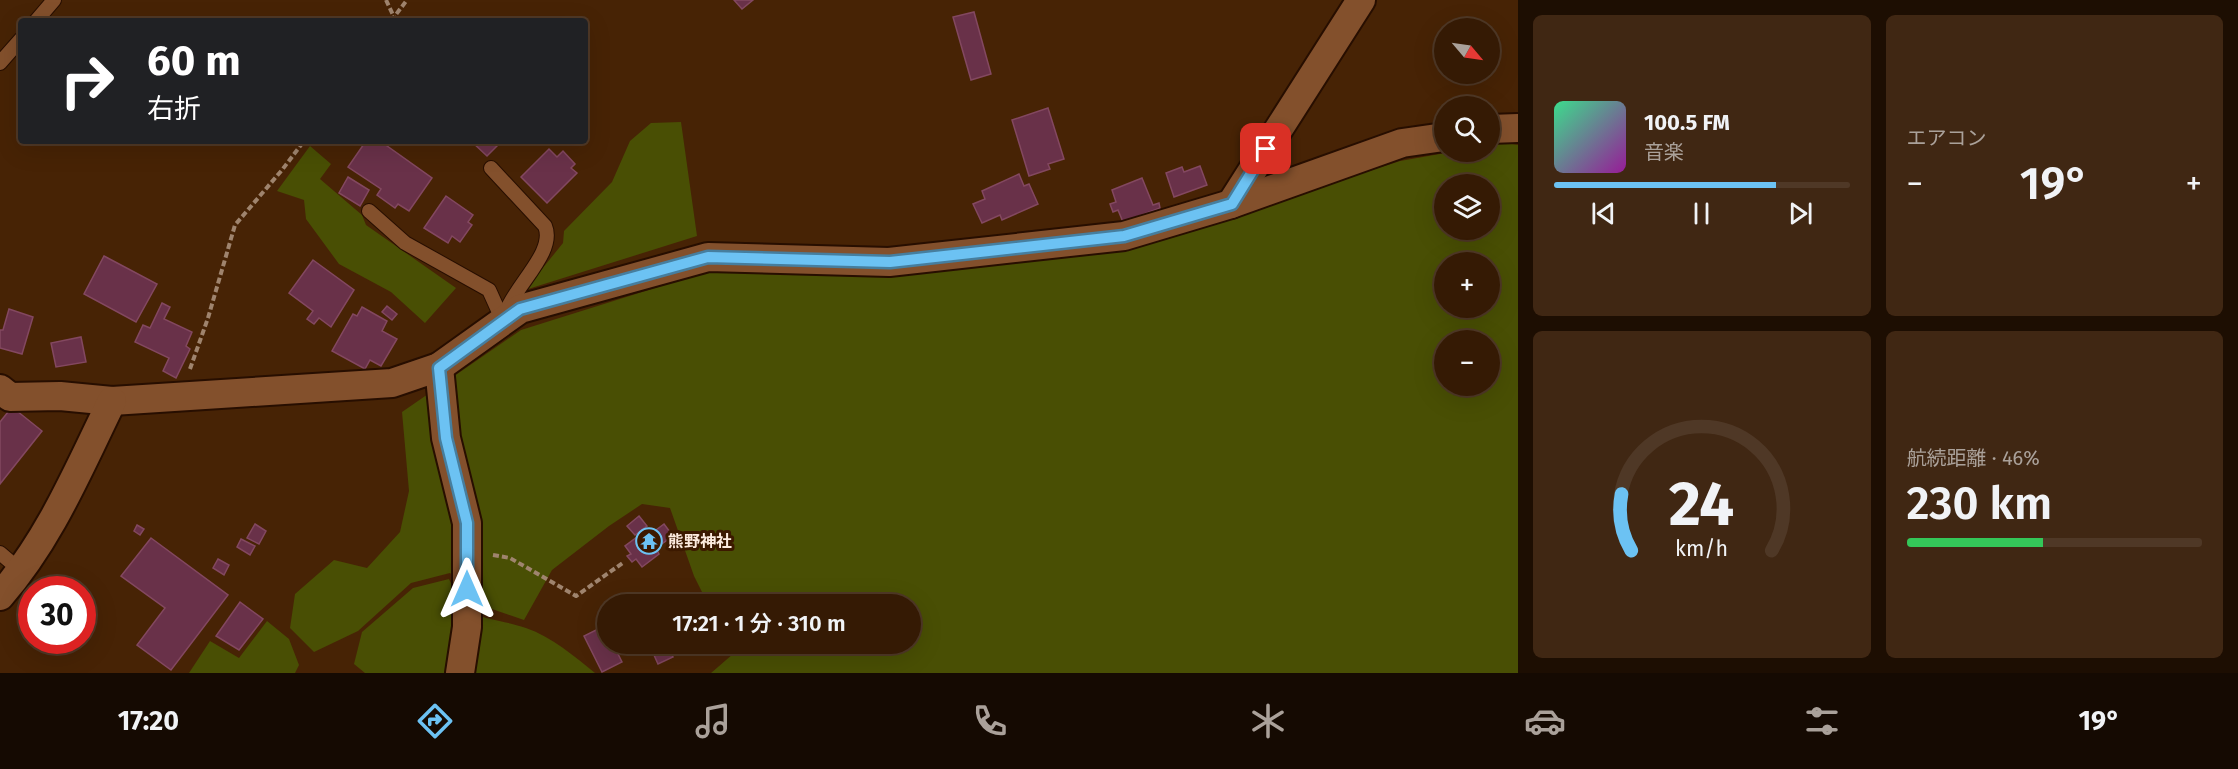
<!DOCTYPE html>
<html lang="ja">
<head>
<meta charset="utf-8">
<style>
	:root { --surface:#351a04; --page:#402713; --text:#f1f3f6; --muted:#aaa19a; --line:#4f3826; --accent:#6cc2f3 }
	body { margin:0; font-family:"Fira Sans","Noto Sans JP",sans-serif; background:var(--page); color:var(--text); height:100vh; display:flex; flex-direction:column; font-size:22px; white-space:nowrap }
	* { box-sizing:border-box; margin:0 }
	p { font-size:20px; color:var(--muted) }
	.icon { flex:none; width:33px; height:33px; fill:none; stroke:currentColor; stroke-width:2; stroke-linecap:round; stroke-linejoin:round }
	.map { position:relative; flex:1; overflow:hidden }
	.details { display:flex; flex-direction:column; gap:15px; padding:15px; background:#1d0e02; width:720px }
	.details>* { flex:none }
	.banner { position:absolute; left:18px; top:18px; width:570px; height:126px; border-radius:6px; box-shadow:0 6px 24px #0002,0 0 0 2px var(--line); background:#202124; color:#fff; overflow:hidden }
	.needle { width:39px; rotate:119deg }
	.controls { position:absolute; left:1434px; top:18px; display:grid; gap:12px }
	.controls a { display:grid; place-items:center; width:66px; height:66px; border-radius:50%; background:var(--surface); box-shadow:0 6px 24px #0002,0 0 0 2px var(--line); font-size:30px }
	.speed { position:absolute; left:18px; top:576px; display:flex; gap:12px; font-size:30px; font-weight:700; text-align:center }
	.speed>* { display:grid; place-content:center; width:78px; height:78px; border-radius:50%; background:var(--surface); box-shadow:0 6px 24px #0002,0 0 0 2px var(--line); line-height:1 }
	.speed .limit { border:9px solid #d22; background:#fff; color:#111 }
	.pin { position:absolute; display:grid; place-items:center; width:51px; height:51px; color:#fff; margin:-26px; border-radius:12px; box-shadow:0 3px 9px #0006 }
	.me { position:absolute; width:66px; margin:-33px; rotate:0deg; stroke-linejoin:round; filter:drop-shadow(0 0 4px #0008) }
	.turn { display:flex; align-items:center; gap:21px; height:126px; padding:0 30px; font-size:27px }
	.turn .icon { width:78px; height:78px; stroke-width:2.5 }
	.turn b { display:block; font-size:42px; line-height:51px }
	.big { font-size:45px; font-weight:600; line-height:1.1 }
	.details .widget { flex:1; display:flex; flex-direction:column; justify-content:center; gap:9px; min-width:0; padding:0 21px; border-radius:9px; background:var(--page) }
	.details .dial { align-items:center; gap:0 }
	.dial svg { height:156px; overflow:visible; fill:none; stroke:var(--line); stroke-width:7; stroke-linecap:round; text-anchor:middle }
	.dial text { fill:var(--text); stroke:none }
	.song { display:flex; align-items:center; gap:18px }
	.cover { width:72px; height:72px; border-radius:9px; background:linear-gradient(135deg,hsl(150 70% 55%),hsl(300 70% 35%)) }
	.played { height:6px; border-radius:3px; background:linear-gradient(90deg,var(--accent) 75%,var(--line) 75%) }
	.keys { display:flex; justify-content:space-around; direction:ltr }
	.heat { display:flex; justify-content:space-between; align-items:center; font-size:33px; direction:ltr }
	.charge { height:9px; border-radius:4px; background:linear-gradient(90deg,#34c759 46%,var(--line) 0) }
	.details .tiles { flex:1; display:grid; gap:15px; grid-template-columns:repeat(2,1fr) }
	.trip { position:absolute; left:597px; top:594px; width:324px; height:60px; border-radius:30px; background:var(--surface); box-shadow:0 6px 24px #0002,0 0 0 2px var(--line); font-weight:600; line-height:60px; text-align:center }
	.tab-bar { display:flex; height:96px; justify-content:space-around; align-items:center; background:#150a02; color:var(--muted) }
	.tab-bar .icon { width:42px; height:42px }
	.tab-bar .on { color:var(--accent) }
	.tab-bar b { font-size:27px; color:var(--text) }
	main { display:flex; flex:1; min-height:0 }
	.map>svg:first-child { display:block }
	.green { fill:#494f04; fill-rule:evenodd }
	.building { fill:#693149; stroke:#834860; stroke-width:1.5 }
	.lines { fill:none; stroke-linecap:round; stroke-linejoin:round }
	.lane-casing { stroke:#270e00; stroke-width:16 }
	.street-casing { stroke:#270e00; stroke-width:32 }
	.path { stroke:#9f846e; stroke-width:4; stroke-dasharray:6 3; stroke-linecap:butt }
	.lane { stroke:#83502c; stroke-width:14 }
	.street { stroke:#83502c; stroke-width:28 }
	.route-casing { stroke:#467e9e; stroke-width:15 }
	.route { stroke:#6cc2f3; stroke-width:10 }
	.labels { text-anchor:middle; stroke-width:6; stroke-linejoin:round; paint-order:stroke }
	.poi-label { font-size:16px; font-weight:bold; fill:#fdebdf; stroke:#3c1900; text-anchor:start }
</style>
</head>
<body>
<main>
<div class="map">
<svg width="1518" height="673" viewBox="0 0 1518 673">
	<rect width="100%" height="100%" fill="#472305"/>
	<!-- green -->
	<g class="green">
		<polygon points="681,122 697,236 525,290 563,243 564,231 612,182 630,141 651,123"/>
		<path d="M1500,142L1518,145V673H711L733,654L728,644H910V604H708L694,576L670,508L642,504L609,526L552,570L524,620L489,608L450,573L411,583L358,631L314,652L290,628L295,594L334,560L367,568L400,532L409,491L402,412L521,330L709,271L883,276L1119,251L1400,161L1451,152H1490V144ZM1444,184H1490V230H1444ZM1444,262H1490V308H1444ZM1444,340H1490V386H1444Z"/>
		<polygon points="310,146 331,164 320,179 362,215 366,225 456,288 425,323 391,292 339,264 306,219 304,200 277,191"/>
		<path d="M449,579C470,626 485,614 526,628C552,637 574,656 595,673H365L354,664L362,632L413,588Z"/>
		<polygon points="267,621 289,639 299,665 295,673 189,673 210,641 239,658"/>
	</g>
	<!-- building -->
	<g class="building">
		<polygon points="734,0 753,0 742,9"/>
		<polygon points="974,12 991,74 971,80 953,17"/>
		<polygon points="1048,108 1064,159 1048,164 1050,169 1029,176 1012,120"/>
		<polygon points="366,141 380,141 432,178 409,211 398,204 395,208 377,195 381,189 348,167"/>
		<polygon points="471,141 501,141 501,142 487,156"/>
		<polygon points="549,149 557,157 563,151 575,164 571,168 577,173 547,203 521,177"/>
		<polygon points="1200,166 1207,185 1174,197 1166,173 1182,167 1184,172"/>
		<polygon points="1019,174 1024,186 1029,184 1038,204 1002,220 1000,215 982,223 973,204 985,199 982,191"/>
		<polygon points="348,177 369,190 360,206 339,193"/>
		<polygon points="1142,178 1153,205 1159,203 1160,208 1123,222 1118,210 1113,212 1110,204 1116,202 1112,190"/>
		<polygon points="446,196 473,215 468,222 472,225 460,242 452,236 448,243 424,228"/>
		<polygon points="104,256 157,284 136,322 84,294"/>
		<polygon points="313,260 354,290 331,327 319,318 314,324 307,319 313,311 289,293"/>
		<polygon points="162,303 170,307 164,319 192,332 186,346 190,349 176,378 163,371 169,358 135,342 143,325 150,328"/>
		<polygon points="387,306 397,314 392,320 382,312"/>
		<polygon points="362,307 387,321 382,331 397,339 381,366 370,360 365,369 332,351 353,314 357,316"/>
		<polygon points="9,309 33,317 22,354 0,348 0,330 3,330"/>
		<polygon points="81,337 86,362 56,367 51,343"/>
		<polygon points="12,407 42,431 0,484 0,422"/>
		<polygon points="639,516 647,526 635,535 627,526"/>
		<polygon points="255,524 266,531 259,544 247,538"/>
		<polygon points="664,524 673,536 656,548 659,554 642,567 636,559 632,562 627,556 631,554 625,546 645,531 648,536"/>
		<polygon points="137,525 144,529 140,535 134,531"/>
		<polygon points="151,538 228,595 171,670 137,645 165,608 121,576"/>
		<polygon points="241,539 255,546 250,555 237,547"/>
		<polygon points="218,559 229,565 224,575 213,568"/>
		<polygon points="240,602 263,619 239,650 216,636"/>
		<polygon points="604,626 608,633 608,644 613,644 622,662 602,672 584,636"/>
		<polygon points="654,644 666,644 673,657 658,664 650,646"/>
		<polygon points="679,644 695,644 684,651"/>
	</g>
	<g class="lines">
		<!-- lane casing -->
		<g class="lane-casing">
			<g id="lane">
				<polyline points="36,21 54,0"/>
				<polyline points="0,63 21,39"/>
				<path d="M491,168L545,226C556,252 515,285 505,314"/>
				<polyline points="369,211 405,243 489,290 503,321"/>
				<polyline points="0,553 20,570"/>
			</g>
		</g>
		<!-- street casing -->
		<g class="street-casing">
			<g id="street">
				<polyline points="1490,129 1518,128"/>
				<polyline points="1231,204 1361,0"/>
				<polyline points="439,367 446,438 467,523 467,627 460,673"/>
				<polyline points="0,389 10,397 60,396 112,401 392,383 439,367 520,309 708,257 889,262 1124,236 1231,204 1402,143 1444,137"/>
				<path d="M0,596C50,539 79,468 112,401"/>
			</g>
		</g>
		<!-- path -->
		<g class="path">
			<polyline points="386,0 394,17"/>
			<polyline points="391,21 407,0"/>
			<polyline points="190,369 208,318 235,225 282,170 304,141"/>
			<polyline points="493,555 510,558 576,596 624,562"/>
		</g>
		<!-- lane -->
		<use href="#lane" class="lane"/>
		<!-- street -->
		<use href="#street" class="street"/>
	</g>
	<g class="lines">
		<!-- route casing -->
		<g class="route-casing">
			<polyline id="route" points="467,589 467,523 446,438 439,368 520,309 708,257 890,262 1124,236 1232,204 1266,149"/>
		</g>
		<!-- route -->
		<use href="#route" class="route"/>
	</g>
	<!-- icons -->
	<defs>
		<g id="temple-ring" transform="scale(1.35)"><circle r="9.5" fill="#3c1900" stroke="#6cc2f3" stroke-width="1.5"/><path d="M0-6L5-2H3V0L6.5 2.5H4V6H1.5V3h-3V6H-4V2.5H-6.5L-3 0V-2H-5Z" fill="#6cc2f3"/></g>
	</defs>
	<g fill-rule="evenodd">
		<use href="#temple-ring" x="649" y="541"/>
	</g>
	<g class="labels">
		<!-- poi labels -->
		<g class="poi-label">
			<text x="668" y="547">熊野神社</text>
		</g>
	</g>
</svg>
<div class="controls">
<a><svg class="needle" viewBox="-14 -14 28 28"><path d="M0-13l5 13h-10z" fill="#e53935"/><path d="M0 13l5-13h-10z" fill="#aaa19a"/></svg></a>
<a><svg class="icon" aria-label="search" viewBox="0 0 24 24"><circle cx="10" cy="10" r="6"/><path d="M15 15l6 6"/></svg></a>
<a><svg class="icon" aria-label="layers" viewBox="0 0 24 24"><path d="M12 4l9 5-9 5-9-5zM3 14l9 5 9-5"/></svg></a>
<a>+</a>
<a>−</a>
</div>
<div class="speed"><div class="limit">30</div></div>
<div class="pin" style="left:1266px;top:149px;background:#d93025"><svg class="icon" aria-label="arrive" viewBox="0 0 24 24"><path d="M6 21V4h12l-3 4 3 4H6"/></svg></div>
<svg class="me" style="left:467px;top:589px" viewBox="-20 -20 40 40"><path d="M0-17L14 15 0 8-14 15z" fill="#6cc2f3" stroke="#fff" stroke-width="4"/></svg>
<div class="trip">17:21 · 1 分 · 310 m</div>
<div class="banner">
<div class="turn"><svg class="icon" aria-label="right" viewBox="0 0 24 24"><path d="M7 20v-9h11M14 6l5 5-5 5"/></svg><div><b>60 m</b>右折</div></div>
</div>
</div>
<section class="details">
<div class="tiles">
<div class="widget">
<div class="song"><i class="cover"></i><div><b>100.5 FM</b><p>音楽</p></div></div>
<div class="played"></div>
<div class="keys"><svg class="icon" aria-label="previous" viewBox="0 0 24 24"><path d="M18 5L8 12l10 7zM5 5v14"/></svg><svg class="icon" aria-label="pause" viewBox="0 0 24 24"><path d="M8 5v14M16 5v14"/></svg><svg class="icon" aria-label="next" viewBox="0 0 24 24"><path d="M6 5l10 7-10 7zM19 5v14"/></svg></div>
</div>
<div class="widget"><p>エアコン</p>
<div class="heat"><a>−</a><b class="big">19°</b><a>+</a></div>
</div>
<div class="widget dial"><svg viewBox="0 0 100 80">
<path d="M14 69A42 42 0 1 1 86 69"/>
<path d="M14 69A42 42 0 0 1 9 40" stroke="#6cc2f3"/>
<text x="50" y="56" font-size="32" font-weight="700">24</text>
<text x="50" y="72" font-size="11">km/h</text>
</svg></div>
<div class="widget"><p>航続距離 · 46%</p><b class="big">230 km</b><div class="charge"></div></div>
</div>
</section>
</main>
<nav class="tab-bar">
<b>17:20</b>
<svg class="icon on" aria-label="directions" viewBox="0 0 24 24"><path d="M12 3l9 9-9 9-9-9zM9 14v-3h6M13 9l2 2-2 2"/></svg>
<svg class="icon" aria-label="music" viewBox="0 0 24 24"><path d="M9 18V5l10-2v13"/><circle cx="6" cy="18" r="3"/><circle cx="16" cy="16" r="3"/></svg>
<svg class="icon" aria-label="phone" viewBox="0 0 24 24"><path d="M5 4h4l2 5-3 2q2 4 5 5l2-3 5 2v4C11 20 4 13 5 4z"/></svg>
<svg class="icon" aria-label="climate" viewBox="0 0 24 24"><path d="M12 3v18M4 7l16 10M4 17L20 7"/></svg>
<svg class="icon" aria-label="car" viewBox="0 0 24 24"><path d="M5 17H2v-5l4-1 3-4h7l3 4 3 1v5h-3M9 17h6M6 11h13"/><circle cx="7" cy="17" r="2"/><circle cx="17" cy="17" r="2"/></svg>
<svg class="icon" aria-label="filters" viewBox="0 0 24 24"><path d="M4 7h16M4 17h16"/><circle cx="9" cy="7" r="2"/><circle cx="15" cy="17" r="2"/></svg>
<b>19°</b>
</nav>
</body>
</html>
